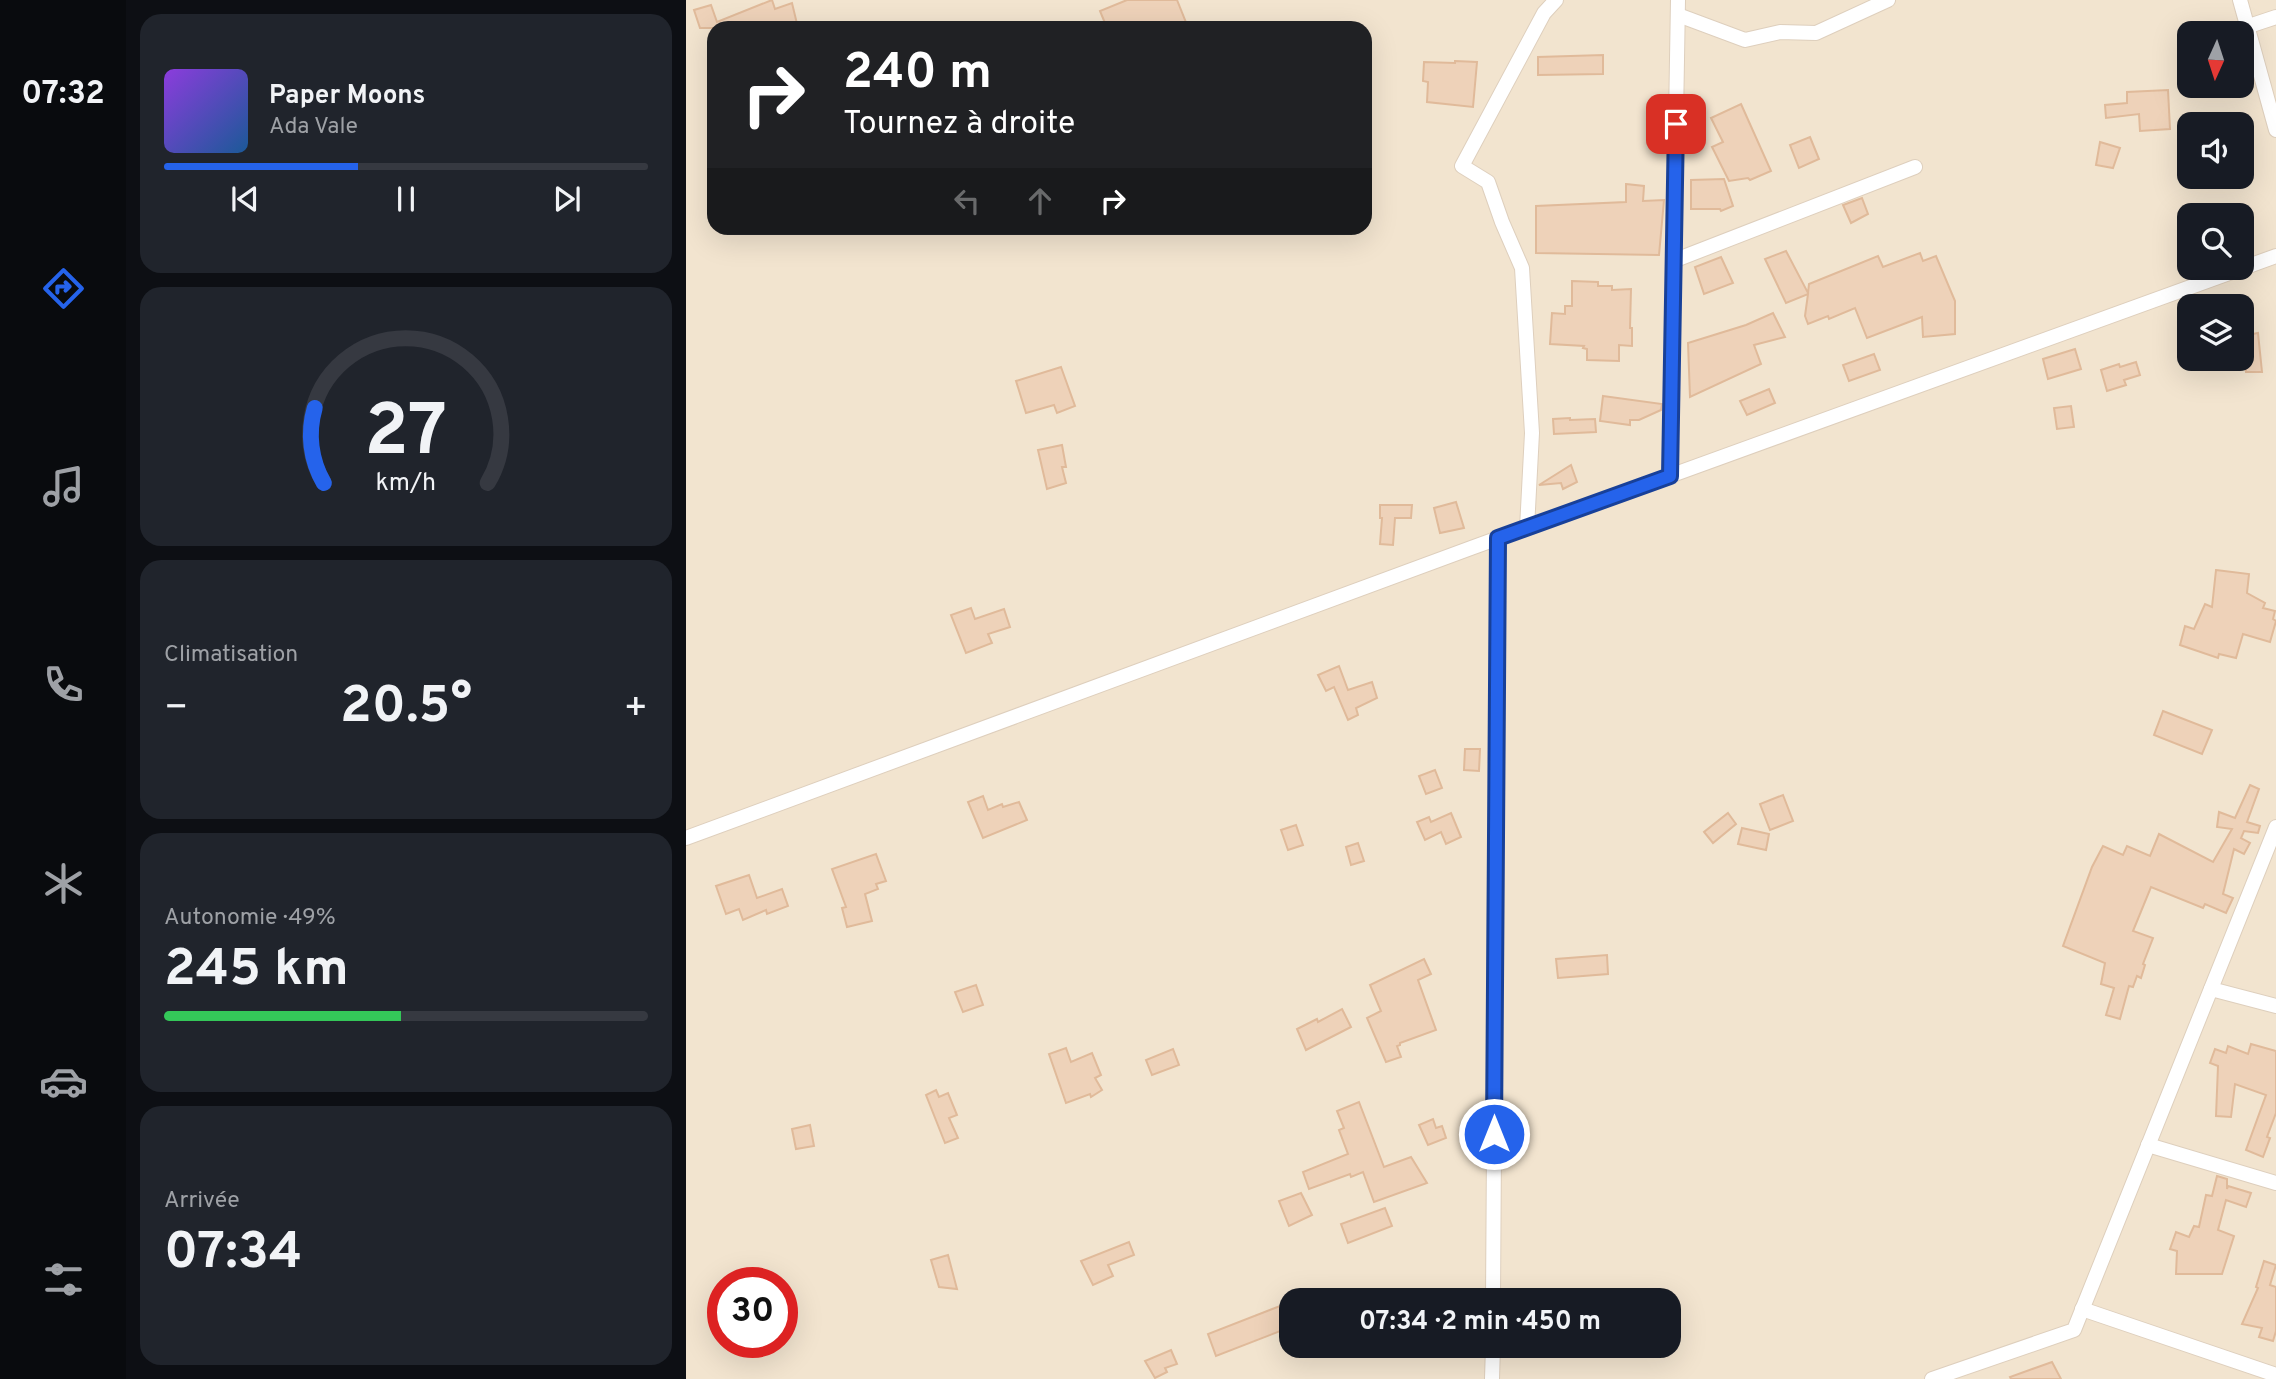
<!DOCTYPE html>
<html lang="fr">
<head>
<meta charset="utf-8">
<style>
	:root { --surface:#171b24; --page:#20242c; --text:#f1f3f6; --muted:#9ea1a6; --line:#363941; --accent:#2563eb }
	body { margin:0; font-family:Overpass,sans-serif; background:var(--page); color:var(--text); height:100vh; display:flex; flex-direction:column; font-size:26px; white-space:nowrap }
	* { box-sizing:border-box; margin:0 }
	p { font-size:23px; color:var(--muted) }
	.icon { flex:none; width:38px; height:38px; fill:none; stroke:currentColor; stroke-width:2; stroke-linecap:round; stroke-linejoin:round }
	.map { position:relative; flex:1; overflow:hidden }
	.details { display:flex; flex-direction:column; gap:14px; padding:14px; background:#0d0f14; width:560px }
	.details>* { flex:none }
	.guide { position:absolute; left:21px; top:21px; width:665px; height:214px; border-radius:21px; box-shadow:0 7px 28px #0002; background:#202124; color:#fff; overflow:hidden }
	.needle { width:46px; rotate:183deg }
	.controls { position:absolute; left:1491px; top:21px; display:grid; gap:14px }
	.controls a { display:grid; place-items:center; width:77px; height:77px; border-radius:14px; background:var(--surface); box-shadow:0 7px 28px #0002; font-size:35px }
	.speed { position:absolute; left:21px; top:1267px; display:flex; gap:14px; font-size:35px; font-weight:700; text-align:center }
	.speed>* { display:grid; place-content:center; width:91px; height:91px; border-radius:50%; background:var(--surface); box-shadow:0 7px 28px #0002; line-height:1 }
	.speed .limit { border:10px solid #d22; background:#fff; color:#111 }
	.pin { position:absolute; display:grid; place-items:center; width:60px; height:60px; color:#fff; margin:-30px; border-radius:14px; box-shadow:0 4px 10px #0006 }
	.me { position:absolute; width:77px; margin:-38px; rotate:0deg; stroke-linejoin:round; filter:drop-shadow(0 0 5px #0008) }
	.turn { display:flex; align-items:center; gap:24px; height:147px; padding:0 21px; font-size:32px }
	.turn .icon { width:91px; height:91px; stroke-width:2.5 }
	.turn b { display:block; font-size:49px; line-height:60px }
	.lanes { display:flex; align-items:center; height:66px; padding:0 21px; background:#0003; justify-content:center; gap:35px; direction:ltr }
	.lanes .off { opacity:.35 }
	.big { font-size:52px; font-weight:700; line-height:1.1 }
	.details .widget { flex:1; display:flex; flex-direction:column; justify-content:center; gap:10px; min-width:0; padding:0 24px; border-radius:21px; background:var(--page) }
	.details .dial { align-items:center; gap:0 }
	.dial svg { height:182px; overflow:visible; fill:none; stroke:var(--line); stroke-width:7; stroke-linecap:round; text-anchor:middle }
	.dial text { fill:var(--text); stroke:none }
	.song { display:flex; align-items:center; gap:21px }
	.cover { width:84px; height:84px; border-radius:10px; background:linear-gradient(135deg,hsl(270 70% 55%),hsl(210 70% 35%)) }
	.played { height:7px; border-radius:4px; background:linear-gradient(90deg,var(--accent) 40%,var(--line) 40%) }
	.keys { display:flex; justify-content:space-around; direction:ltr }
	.heat { display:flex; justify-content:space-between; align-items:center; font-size:38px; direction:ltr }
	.charge { height:10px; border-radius:5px; background:linear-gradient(90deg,#34c759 49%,var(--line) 0) }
	.trip { position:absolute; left:593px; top:1288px; width:402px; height:70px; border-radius:21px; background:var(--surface); box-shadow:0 7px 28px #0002; font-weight:700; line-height:70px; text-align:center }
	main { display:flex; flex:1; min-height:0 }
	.menu { display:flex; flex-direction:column; width:126px; justify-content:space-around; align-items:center; background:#090b0e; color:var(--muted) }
	.menu .icon { width:49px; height:49px }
	.menu .current { color:var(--accent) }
	.menu b { font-size:32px; color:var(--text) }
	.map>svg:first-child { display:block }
	.residential { fill:#f2e4cf; fill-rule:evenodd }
	.building { fill:#eed2b9; stroke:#e0ba9a; stroke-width:2 }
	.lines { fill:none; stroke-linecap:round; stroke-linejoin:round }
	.minor-casing { stroke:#decfbd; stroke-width:16 }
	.minor { stroke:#fff; stroke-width:14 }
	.route-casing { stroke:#184099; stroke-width:18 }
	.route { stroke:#2563eb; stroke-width:12 }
</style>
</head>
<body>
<main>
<nav class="menu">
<b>07:32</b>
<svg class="icon current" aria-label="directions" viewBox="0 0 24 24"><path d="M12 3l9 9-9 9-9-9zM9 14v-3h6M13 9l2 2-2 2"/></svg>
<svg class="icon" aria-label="music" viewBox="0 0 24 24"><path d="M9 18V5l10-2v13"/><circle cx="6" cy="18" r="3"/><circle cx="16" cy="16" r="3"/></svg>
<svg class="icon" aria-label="phone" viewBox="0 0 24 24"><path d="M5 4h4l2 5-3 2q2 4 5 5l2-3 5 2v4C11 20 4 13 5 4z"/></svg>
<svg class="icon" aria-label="climate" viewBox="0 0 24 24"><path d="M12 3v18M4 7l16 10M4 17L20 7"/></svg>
<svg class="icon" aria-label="car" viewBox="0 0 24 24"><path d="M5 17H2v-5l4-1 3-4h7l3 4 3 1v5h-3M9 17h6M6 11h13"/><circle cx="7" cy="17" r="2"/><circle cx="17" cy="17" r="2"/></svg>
<svg class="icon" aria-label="filters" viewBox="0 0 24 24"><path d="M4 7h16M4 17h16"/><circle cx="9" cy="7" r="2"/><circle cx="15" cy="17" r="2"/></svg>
</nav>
<section class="details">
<div class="widget">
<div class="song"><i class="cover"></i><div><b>Paper Moons</b><p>Ada Vale</p></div></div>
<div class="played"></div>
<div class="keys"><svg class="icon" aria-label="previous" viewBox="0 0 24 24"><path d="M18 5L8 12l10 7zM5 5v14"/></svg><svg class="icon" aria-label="pause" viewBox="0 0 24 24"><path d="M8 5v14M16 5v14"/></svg><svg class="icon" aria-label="next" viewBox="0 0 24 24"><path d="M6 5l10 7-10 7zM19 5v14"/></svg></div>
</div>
<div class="widget dial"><svg viewBox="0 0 100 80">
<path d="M14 69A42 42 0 1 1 86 69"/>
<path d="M14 69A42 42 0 0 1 10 36" stroke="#2563eb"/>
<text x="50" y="56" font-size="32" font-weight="700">27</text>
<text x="50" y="72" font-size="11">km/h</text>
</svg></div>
<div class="widget"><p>Climatisation</p>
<div class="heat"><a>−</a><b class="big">20.5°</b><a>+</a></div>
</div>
<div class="widget"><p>Autonomie · 49%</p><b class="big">245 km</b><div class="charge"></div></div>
<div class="widget"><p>Arrivée</p><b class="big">07:34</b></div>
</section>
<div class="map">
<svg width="1590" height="1379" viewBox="0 0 1590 1379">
	<rect width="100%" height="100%" fill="#fbf2e0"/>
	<!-- residential -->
	<path class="residential" d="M0,0H1590V1379H0ZM28,28H679V228H28ZM1503,33H1556V86H1503ZM1503,124H1556V177H1503ZM1503,215H1556V268H1503ZM1503,306H1556V359H1503ZM37,1283H96V1342H37ZM606,1300H984V1346H606Z"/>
	<!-- building -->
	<g class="building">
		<polygon points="86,0 89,9 106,3 112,28 14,28 8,10 25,5 31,22"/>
		<polygon points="441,0 491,0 501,25 492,28 421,28 414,11"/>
		<polygon points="917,55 917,74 852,75 852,57"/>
		<polygon points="769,61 791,62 787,107 741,102 742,82 737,81 738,62 769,63"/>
		<polygon points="1482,90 1484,129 1454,131 1453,114 1420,118 1419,105 1441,103 1441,92"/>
		<polygon points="1055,104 1085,171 1064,180 1062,178 1043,181 1026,147 1037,142 1025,118"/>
		<polygon points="1124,137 1133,159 1113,168 1104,145"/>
		<polygon points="1414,142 1434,148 1427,168 1410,165"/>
		<polygon points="1038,179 1047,206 1035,211 1034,209 1005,209 1005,180"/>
		<polygon points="940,184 958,186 957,201 978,200 973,255 850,253 850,206 940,202"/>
		<polygon points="1176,198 1182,214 1165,223 1157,205"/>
		<polygon points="1100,251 1122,293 1123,284 1192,256 1197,267 1234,253 1237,261 1250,256 1269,301 1269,334 1237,337 1236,317 1181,338 1169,308 1143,319 1142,316 1122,324 1119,316 1122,294 1100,303 1079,259"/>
		<polygon points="1035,257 1047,283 1018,294 1009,267"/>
		<polygon points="886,281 912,282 912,286 926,286 926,290 945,289 944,328 946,328 946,346 933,345 933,361 901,360 901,349 897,348 898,346 864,344 866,313 879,314 879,306 886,306"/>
		<polygon points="1087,313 1099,337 1068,345 1075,364 1004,397 1002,343 1060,325"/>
		<polygon points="1572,333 1576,372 1560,372 1556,336"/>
		<polygon points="1389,349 1395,369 1362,379 1357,359"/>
		<polygon points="1188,354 1194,370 1163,381 1157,365"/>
		<polygon points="1450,362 1454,375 1438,380 1440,385 1421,391 1415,370 1433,364 1434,367"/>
		<polygon points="375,367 389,406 371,413 368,405 340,413 330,381"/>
		<polygon points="1083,389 1089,403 1061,415 1054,401"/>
		<polygon points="917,396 976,404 975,410 953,420 944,420 944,425 914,421"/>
		<polygon points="1385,406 1388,427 1371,429 1368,408"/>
		<polygon points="884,418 884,420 909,419 910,432 868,434 867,419"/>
		<polygon points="376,445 380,467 376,467 380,483 361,489 352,450"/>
		<polygon points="885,465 891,482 877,489 875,483 853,485"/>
		<polygon points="770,502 778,528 754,533 748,508"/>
		<polygon points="694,505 726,505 725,518 709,518 707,545 694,544 696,518 694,518"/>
		<polygon points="1530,570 1563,574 1561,593 1579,603 1577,608 1589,611 1587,619 1590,621 1584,642 1557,634 1550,658 1533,654 1532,658 1494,645 1499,626 1508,629 1519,604 1526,607"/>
		<polygon points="285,608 289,619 318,609 324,627 302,634 306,643 280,653 265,615"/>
		<polygon points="653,666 662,690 686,682 691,698 670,708 672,715 662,720 648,687 640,691 632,675"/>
		<polygon points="1477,711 1526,730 1516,754 1468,735"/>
		<polygon points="779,749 794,749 793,771 778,770"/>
		<polygon points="749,770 756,788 740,794 733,776"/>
		<polygon points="1564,785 1573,789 1561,822 1574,826 1572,833 1558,831 1555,838 1564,843 1558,854 1548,849 1537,894 1547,898 1540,913 1519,904 1517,908 1465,887 1447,931 1467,938 1457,964 1459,965 1455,978 1451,976 1447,987 1443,986 1434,1019 1420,1015 1428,988 1415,984 1419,963 1377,946 1406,867 1417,846 1437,855 1441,846 1464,856 1473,834 1527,862 1546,829 1531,827 1533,812 1549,818"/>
		<polygon points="1097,795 1107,821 1084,830 1074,804"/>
		<polygon points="297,796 302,810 316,804 317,807 333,802 341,820 297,838 282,802"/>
		<polygon points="765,813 775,837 760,844 755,832 739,840 731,822 743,817 745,822"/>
		<polygon points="1042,813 1050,824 1027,843 1018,832"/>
		<polygon points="610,825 617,845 602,850 595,830"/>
		<polygon points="1056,828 1083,834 1080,850 1052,844"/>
		<polygon points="672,843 678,861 665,865 660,847"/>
		<polygon points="190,854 200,881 190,884 192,889 179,894 186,921 161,927 156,908 160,907 146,869"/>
		<polygon points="63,875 71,898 96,889 102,906 81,914 80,910 57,920 53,909 40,914 30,886"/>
		<polygon points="921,955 922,974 872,978 870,959"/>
		<polygon points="738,959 745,974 732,980 750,1030 714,1043 714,1045 711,1046 715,1057 700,1062 681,1018 695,1011 684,985"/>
		<polygon points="290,985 297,1005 277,1012 269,992"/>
		<polygon points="656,1009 665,1027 620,1050 611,1029 631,1019 632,1022"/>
		<polygon points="1565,1044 1590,1051 1590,1113 1581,1137 1584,1138 1577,1157 1560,1150 1580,1095 1549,1084 1545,1117 1530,1116 1532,1066 1524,1063 1529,1049 1540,1053 1542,1046 1562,1054"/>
		<polygon points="380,1048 385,1062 406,1053 415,1075 409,1078 416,1090 405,1097 404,1094 380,1103 363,1054"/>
		<polygon points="487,1049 493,1065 466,1075 460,1060"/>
		<polygon points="250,1090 253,1097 262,1093 271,1115 263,1118 272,1138 259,1143 240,1095"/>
		<polygon points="673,1102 698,1167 725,1157 741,1183 688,1202 677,1172 665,1177 664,1174 623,1189 617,1172 662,1154 653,1130 658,1128 651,1111"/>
		<polygon points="747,1119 750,1128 756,1126 760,1138 742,1145 733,1125"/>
		<polygon points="124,1125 128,1146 110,1149 106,1129"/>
		<polygon points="1531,1176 1541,1179 1541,1189 1542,1186 1565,1193 1560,1207 1540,1200 1532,1230 1548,1236 1536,1274 1490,1274 1491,1251 1484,1249 1490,1232 1503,1237 1508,1226 1513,1227 1520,1195 1526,1196"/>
		<polygon points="615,1193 626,1215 603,1226 593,1201"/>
		<polygon points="699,1208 706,1226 662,1243 655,1224"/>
		<polygon points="443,1242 448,1255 422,1265 427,1276 407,1285 395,1261"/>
		<polygon points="262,1255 271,1289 253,1287 245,1260"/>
		<polygon points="1578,1261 1590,1265 1584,1285 1590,1287 1590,1331 1587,1341 1573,1337 1576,1328 1556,1324 1572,1288 1570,1287"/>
		<polygon points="594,1306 602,1328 530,1356 522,1334"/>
		<polygon points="485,1350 491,1364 479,1368 481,1372 469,1378 459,1361"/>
		<polygon points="1366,1362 1375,1379 1325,1379 1324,1377"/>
	</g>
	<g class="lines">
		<!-- minor casing -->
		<g class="minor-casing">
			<g id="minor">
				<polyline points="1554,0 1590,130"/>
				<polyline points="992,15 1059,40 1094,32 1130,33 1202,0"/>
				<polyline points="1563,26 1590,17"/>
				<polyline points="987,261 1229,167"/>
				<polyline points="984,476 992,0"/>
				<polyline points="841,528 846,433 836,268 816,222 802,182 776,166 858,13 870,0"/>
				<polyline points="0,838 785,548 1590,256"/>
				<polyline points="1525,989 1590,1006"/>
				<polyline points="1462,1145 1590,1183"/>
				<polyline points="807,1300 812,538"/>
				<polyline points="1396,1309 1590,1375"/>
				<polyline points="806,1379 807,1346"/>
				<polyline points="1246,1379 1388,1330 1590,827"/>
			</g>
		</g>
		<!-- minor -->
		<use href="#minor" class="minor"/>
	</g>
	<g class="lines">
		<!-- route casing -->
		<g class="route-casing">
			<polyline id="route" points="808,1134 812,538 984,476 990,124"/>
		</g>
		<!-- route -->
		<use href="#route" class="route"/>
	</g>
</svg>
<div class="controls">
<a><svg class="needle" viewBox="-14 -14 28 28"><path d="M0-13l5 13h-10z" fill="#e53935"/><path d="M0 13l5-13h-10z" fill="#9ea1a6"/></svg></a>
<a><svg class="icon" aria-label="sound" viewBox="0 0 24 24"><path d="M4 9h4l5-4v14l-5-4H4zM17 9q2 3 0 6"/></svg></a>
<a><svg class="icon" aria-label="search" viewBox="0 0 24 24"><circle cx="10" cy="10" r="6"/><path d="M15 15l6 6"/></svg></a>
<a><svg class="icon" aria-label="layers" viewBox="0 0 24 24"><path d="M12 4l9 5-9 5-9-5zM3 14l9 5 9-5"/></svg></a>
</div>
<div class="speed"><div class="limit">30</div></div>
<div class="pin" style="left:990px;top:124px;background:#d93025"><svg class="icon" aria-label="arrive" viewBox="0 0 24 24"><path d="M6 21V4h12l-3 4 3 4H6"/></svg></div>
<svg class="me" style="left:808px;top:1134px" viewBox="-20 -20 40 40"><circle r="17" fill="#2563eb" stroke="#fff" stroke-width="3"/><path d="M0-11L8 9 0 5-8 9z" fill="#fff"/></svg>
<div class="trip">07:34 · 2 min · 450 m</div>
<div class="guide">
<div class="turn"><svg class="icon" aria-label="right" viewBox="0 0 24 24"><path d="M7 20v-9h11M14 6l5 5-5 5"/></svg><div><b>240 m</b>Tournez à droite</div></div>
<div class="lanes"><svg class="icon off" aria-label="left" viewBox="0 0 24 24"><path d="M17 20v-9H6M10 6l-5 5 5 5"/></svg><svg class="icon off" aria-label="ahead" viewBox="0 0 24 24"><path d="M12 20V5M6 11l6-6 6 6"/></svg><svg class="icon" aria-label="right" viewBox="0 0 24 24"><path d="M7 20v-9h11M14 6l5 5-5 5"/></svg></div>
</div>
</div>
</main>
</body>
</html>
